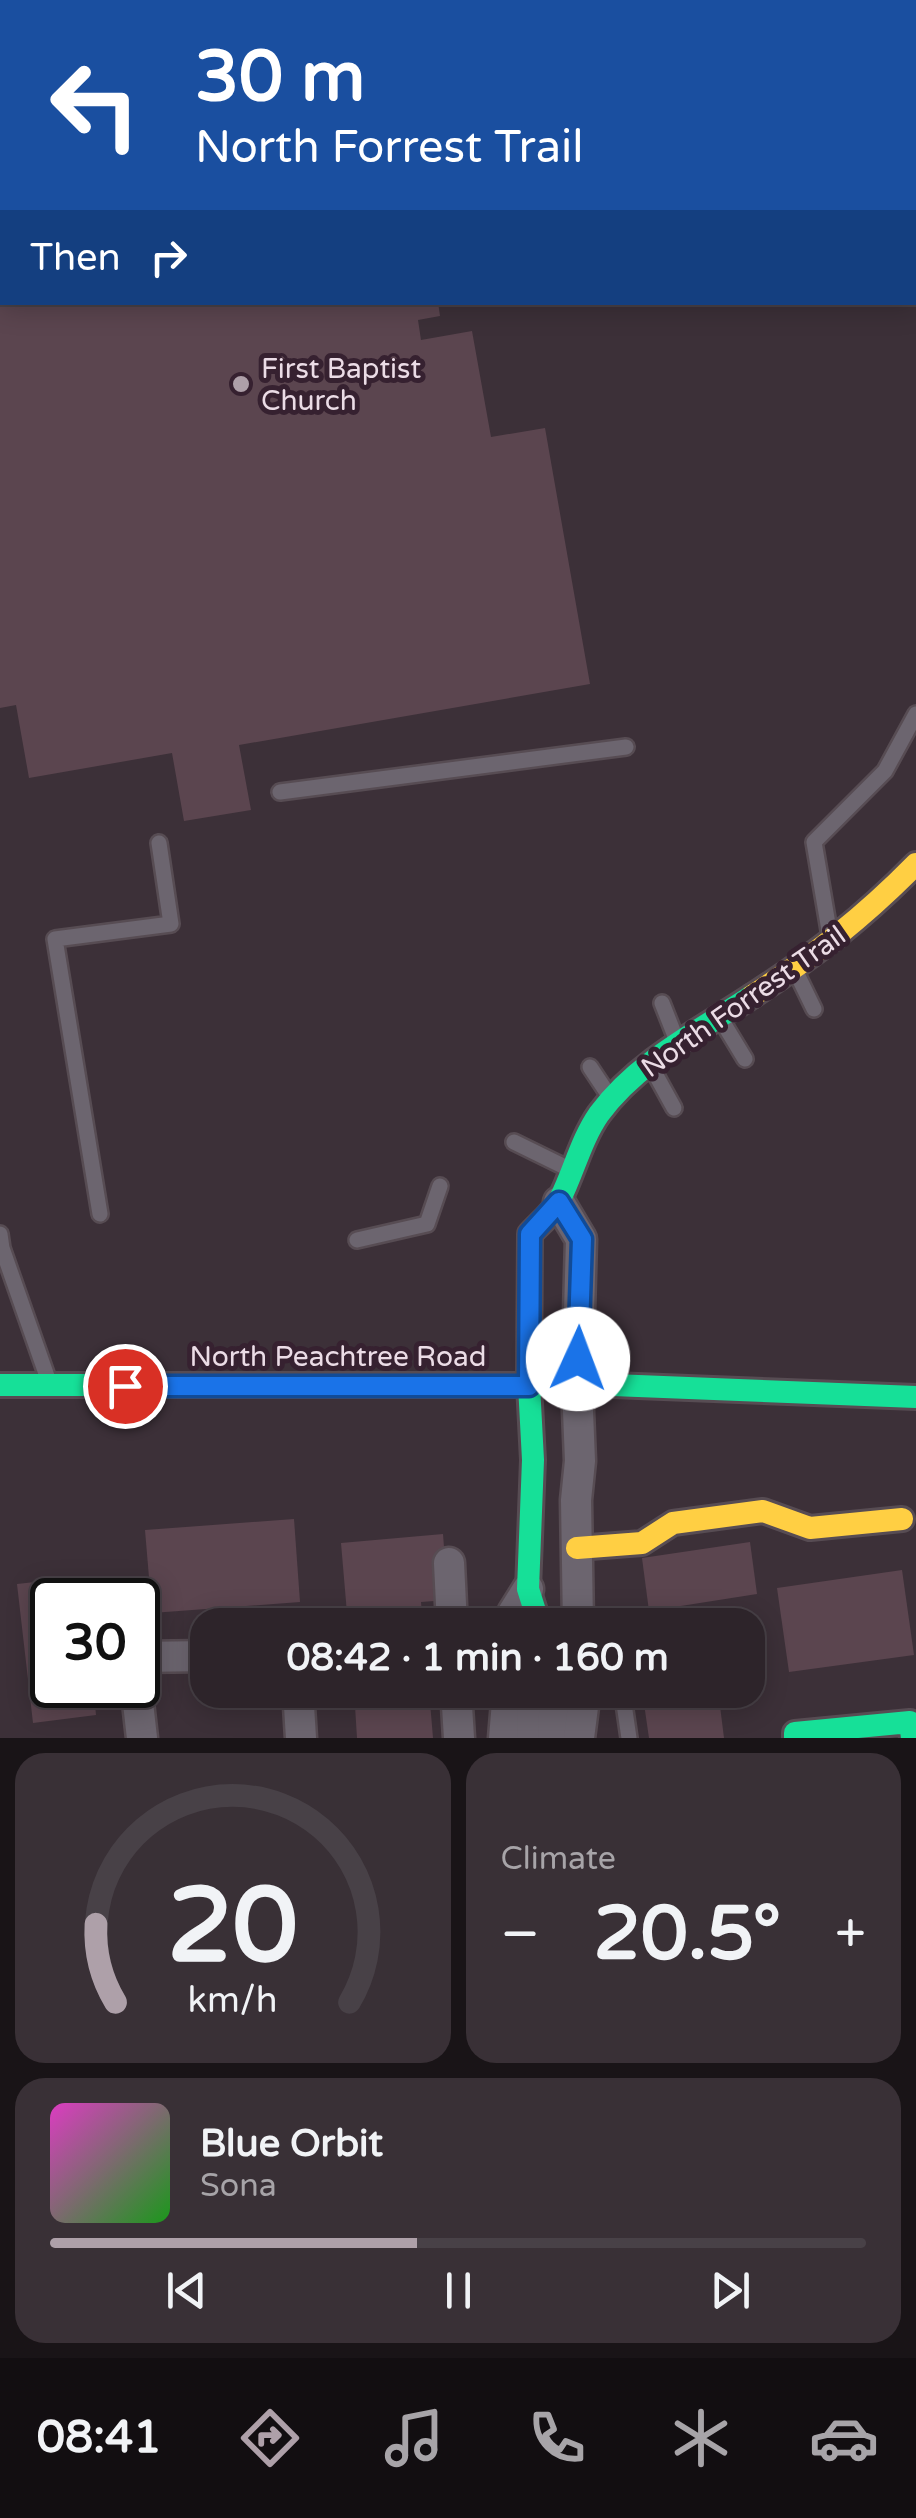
<!DOCTYPE html>
<html lang="en">
<head>
<meta charset="utf-8">
<style>
	:root { --surface:#2d242a; --page:#393036; --text:#f1f3f6; --muted:#a7a4a8; --line:#484147; --accent:#aea0a9 }
	body { margin:0; font-family:"Varela Round",sans-serif; background:var(--page); color:var(--text); height:100vh; display:flex; flex-direction:column; font-size:38px; white-space:nowrap }
	* { box-sizing:border-box; margin:0 }
	p { font-size:32px; color:var(--muted) }
	.icon { flex:none; width:55px; height:55px; fill:none; stroke:currentColor; stroke-width:2; stroke-linecap:round; stroke-linejoin:round }
	.map { position:relative; height:1738px; overflow:hidden }
	.panel { display:flex; flex-direction:column; gap:15px; padding:15px; background:#191417; flex:1 }
	.panel>* { flex:none }
	.guide { position:absolute; left:0px; top:0px; width:918px; height:305px; box-shadow:0 5px 25px #0003,0 0 0 2px var(--line); background:#1a4fa0; color:#fff; overflow:hidden }
	.speed { position:absolute; left:30px; top:1578px; display:flex; gap:20px; font-size:50px; font-weight:700; text-align:center }
	.speed>* { display:grid; place-content:center; width:130px; height:130px; border-radius:50%; background:var(--surface); box-shadow:0 5px 25px #0003,0 0 0 2px var(--line); line-height:1 }
	.speed .limit { border:5px solid #111; border-radius:15px; background:#fff; color:#111 }
	.pin { position:absolute; display:grid; place-items:center; width:85px; height:85px; color:#fff; margin:-42px; border:5px solid #fff; border-radius:50%; box-shadow:0 2px 10px #0007 }
	.me { position:absolute; width:110px; margin:-55px; rotate:2deg; stroke-linejoin:round; filter:drop-shadow(0 0 8px #0008) }
	.turn { display:flex; align-items:center; gap:35px; height:210px; padding:0 30px; font-size:45px }
	.turn .icon { width:130px; height:130px; stroke-width:2.5 }
	.turn b { display:block; font-size:70px; line-height:85px }
	.then { display:flex; align-items:center; height:95px; padding:0 30px; background:#0003; gap:20px; font-size:38px }
	.big { font-size:75px; font-weight:700; line-height:1.1 }
	.panel .widget { flex:1; display:flex; flex-direction:column; justify-content:center; gap:15px; min-width:0; padding:0 35px; border-radius:30px; background:var(--page) }
	.panel .dial { align-items:center; gap:0 }
	.dial svg { height:260px; overflow:visible; fill:none; stroke:var(--line); stroke-width:7; stroke-linecap:round; text-anchor:middle }
	.dial text { fill:var(--text); stroke:none }
	.song { display:flex; align-items:center; gap:30px }
	.cover { width:120px; height:120px; border-radius:15px; background:linear-gradient(135deg,hsl(310 70% 55%),hsl(120 70% 35%)) }
	.played { height:10px; border-radius:5px; background:linear-gradient(90deg,var(--accent) 45%,var(--line) 45%) }
	.keys { display:flex; justify-content:space-around; direction:ltr }
	.heat { display:flex; justify-content:space-between; align-items:center; font-size:55px; direction:ltr }
	.panel .tiles { flex:1; display:grid; gap:15px; grid-template-columns:1fr 1fr }
	.widget:last-child { grid-column:span 2 }
	.trip { position:absolute; left:190px; top:1608px; width:575px; height:100px; border-radius:30px; background:var(--surface); box-shadow:0 5px 25px #0003,0 0 0 2px var(--line); font-weight:700; line-height:100px; text-align:center }
	.dock { display:flex; height:160px; justify-content:space-around; align-items:center; background:#120e11; color:var(--muted) }
	.dock .icon { width:70px; height:70px }
	.dock .selected { color:var(--accent) }
	.dock b { font-size:45px; color:var(--text) }
	.map>svg:first-child { display:block }
	.building { fill:#5b454f }
	.lines { fill:none; stroke-linecap:round; stroke-linejoin:round }
	.lane-casing { stroke:#574c53; stroke-width:20 }
	.street-casing { stroke:#574c53; stroke-width:35 }
	.fast-casing { stroke:#574c53; stroke-width:28 }
	.slow-casing { stroke:#574c53; stroke-width:28 }
	.lane { stroke:#6c656f; stroke-width:15 }
	.street { stroke:#6c656f; stroke-width:30 }
	.fast { stroke:#16e098; stroke-width:22 }
	.slow { stroke:#ffcf43; stroke-width:22 }
	.route-casing { stroke:#114b97; stroke-width:25 }
	.route { stroke:#1a73e8; stroke-width:18 }
	.poi-dot { fill:#aea0a9; stroke:#362130; stroke-width:4 }
	.labels { text-anchor:middle; stroke-width:10; stroke-linejoin:round; paint-order:stroke }
	.poi-label { font-size:28px; fill:#ebdce6; stroke:#362130; text-anchor:start }
	.street-label { font-size:28px; fill:#ebdce6; stroke:#362130 }
</style>
</head>
<body>
<div class="map">
<svg width="916" height="1738" viewBox="0 0 916 1738">
	<rect width="100%" height="100%" fill="#3c3038"/>
	<!-- building -->
	<g class="building">
		<polygon points="0,302 438,302 440,316 418,320 421,340 472,331 491,437 545,428 590,684 239,745 251,810 184,821 172,753 29,778 16,705 0,708"/>
		<polygon points="294,1519 300,1602 152,1613 145,1530"/>
		<polygon points="443,1534 448,1600 421,1602 423,1625 348,1625 341,1543"/>
		<polygon points="750,1542 757,1594 649,1611 642,1558"/>
		<polygon points="902,1570 914,1655 789,1672 777,1588"/>
		<polygon points="80,1577 83,1600 52,1600 52,1685 93,1685 96,1715 33,1723 17,1584"/>
		<polygon points="708,1616 709,1625 656,1625 656,1623"/>
		<polygon points="354,1690 429,1690 433,1738 357,1738"/>
		<polygon points="642,1690 718,1690 724,1738 649,1738"/>
	</g>
	<g class="lines">
		<!-- lane casing -->
		<g class="lane-casing">
			<g id="lane">
				<polyline points="581,2 601,0"/>
				<polyline points="915,156 916,156"/>
				<polyline points="280,792 626,747"/>
				<polyline points="830,936 814,842 885,771 916,714"/>
				<polyline points="796,972 814,1009"/>
				<polyline points="662,1003 677,1041"/>
				<polyline points="722,1021 745,1059"/>
				<polyline points="590,1067 610,1097"/>
				<polyline points="652,1068 674,1108"/>
				<polyline points="514,1142 569,1169"/>
				<polyline points="100,1214 55,939 171,924 159,843"/>
				<polyline points="0,1234 2,1248 49,1382"/>
				<polyline points="357,1240 427,1224 440,1186"/>
				<polyline points="622,1690 629,1738"/>
			</g>
		</g>
		<!-- street casing -->
		<g class="street-casing">
			<g id="street">
				<polyline points="559,1202 581,1239 577,1386 580,1461 576,1500 578,1625"/>
				<polyline points="449,1563 452,1625"/>
				<polyline points="512,1625 513,1613 528,1589"/>
				<polyline points="138,1657 208,1656"/>
				<polyline points="136,1685 142,1738"/>
				<polyline points="298,1690 301,1738"/>
				<polyline points="456,1690 459,1738"/>
				<polyline points="504,1738 508,1690"/>
				<polyline points="532,1738 533,1690"/>
				<polyline points="553,1738 555,1690"/>
				<polyline points="579,1738 584,1699 583,1690"/>
			</g>
		</g>
		<!-- fast casing -->
		<g class="fast-casing">
			<g id="fast">
				<polyline points="0,1385 613,1385 916,1397"/>
				<path d="M536,1625V1614L528,1589L533,1460L529,1385L530,1234C540,1223 554,1212 560,1199C574,1171 581,1140 599,1114C637,1062 699,1031 752,996"/>
				<polyline points="795,1738 795,1733 910,1722 912,1738"/>
			</g>
		</g>
		<!-- slow casing -->
		<g class="slow-casing">
			<g id="slow">
				<path d="M752,996C814,956 864,917 916,864"/>
				<polyline points="577,1548 642,1543 673,1523 763,1511 810,1528 902,1519"/>
			</g>
		</g>
		<!-- lane -->
		<use href="#lane" class="lane"/>
		<!-- street -->
		<use href="#street" class="street"/>
		<!-- fast -->
		<use href="#fast" class="fast"/>
		<!-- slow -->
		<use href="#slow" class="slow"/>
	</g>
	<g class="lines">
		<!-- route casing -->
		<g class="route-casing">
			<polyline id="route" points="125,1386 529,1386 530,1234 559,1202 582,1239 578,1359"/>
		</g>
		<!-- route -->
		<use href="#route" class="route"/>
	</g>
	<!-- markers -->
	<circle class="poi-dot" cx="241" cy="384" r="10"/>
	<g class="labels">
		<!-- poi labels -->
		<g class="poi-label">
			<text x="261" y="378">First Baptist<tspan x="261" dy="32">Church</tspan></text>
		</g>
		<!-- street labels -->
		<g class="street-label">
			<text transform="translate(743 1001) rotate(-35)" y="10">North Forrest Trail</text>
			<text x="338" y="1366">North Peachtree Road</text>
		</g>
	</g>
</svg>
<div class="speed"><div class="limit">30</div></div>
<div class="pin" style="left:125px;top:1386px;background:#d93025"><svg class="icon" aria-label="arrive" viewBox="0 0 24 24"><path d="M6 21V4h12l-3 4 3 4H6"/></svg></div>
<svg class="me" style="left:578px;top:1359px" viewBox="-20 -20 40 40"><circle r="19" fill="#fff"/><path d="M0-13L10 11 0 6-10 11z" fill="#1a73e8"/></svg>
<div class="trip">08:42 · 1 min · 160 m</div>
<div class="guide">
<div class="turn"><svg class="icon" aria-label="left" viewBox="0 0 24 24"><path d="M17 20v-9H6M10 6l-5 5 5 5"/></svg><div><b>30 m</b>North Forrest Trail</div></div>
<div class="then">Then<svg class="icon" aria-label="right" viewBox="0 0 24 24"><path d="M7 20v-9h11M14 6l5 5-5 5"/></svg></div>
</div>
</div>
<section class="panel">
<div class="tiles">
<div class="widget dial"><svg viewBox="0 0 100 80">
<path d="M14 69A42 42 0 1 1 86 69"/>
<path d="M14 69A42 42 0 0 1 8 45" stroke="#aea0a9"/>
<text x="50" y="56" font-size="32" font-weight="700">20</text>
<text x="50" y="72" font-size="11">km/h</text>
</svg></div>
<div class="widget"><p>Climate</p>
<div class="heat"><a>−</a><b class="big">20.5°</b><a>+</a></div>
</div>
<div class="widget">
<div class="song"><i class="cover"></i><div><b>Blue Orbit</b><p>Sona</p></div></div>
<div class="played"></div>
<div class="keys"><svg class="icon" aria-label="previous" viewBox="0 0 24 24"><path d="M18 5L8 12l10 7zM5 5v14"/></svg><svg class="icon" aria-label="pause" viewBox="0 0 24 24"><path d="M8 5v14M16 5v14"/></svg><svg class="icon" aria-label="next" viewBox="0 0 24 24"><path d="M6 5l10 7-10 7zM19 5v14"/></svg></div>
</div>
</div>
</section>
<nav class="dock">
<b>08:41</b>
<svg class="icon selected" aria-label="directions" viewBox="0 0 24 24"><path d="M12 3l9 9-9 9-9-9zM9 14v-3h6M13 9l2 2-2 2"/></svg>
<svg class="icon" aria-label="music" viewBox="0 0 24 24"><path d="M9 18V5l10-2v13"/><circle cx="6" cy="18" r="3"/><circle cx="16" cy="16" r="3"/></svg>
<svg class="icon" aria-label="phone" viewBox="0 0 24 24"><path d="M5 4h4l2 5-3 2q2 4 5 5l2-3 5 2v4C11 20 4 13 5 4z"/></svg>
<svg class="icon" aria-label="climate" viewBox="0 0 24 24"><path d="M12 3v18M4 7l16 10M4 17L20 7"/></svg>
<svg class="icon" aria-label="car" viewBox="0 0 24 24"><path d="M5 17H2v-5l4-1 3-4h7l3 4 3 1v5h-3M9 17h6M6 11h13"/><circle cx="7" cy="17" r="2"/><circle cx="17" cy="17" r="2"/></svg>
</nav>
</body>
</html>
